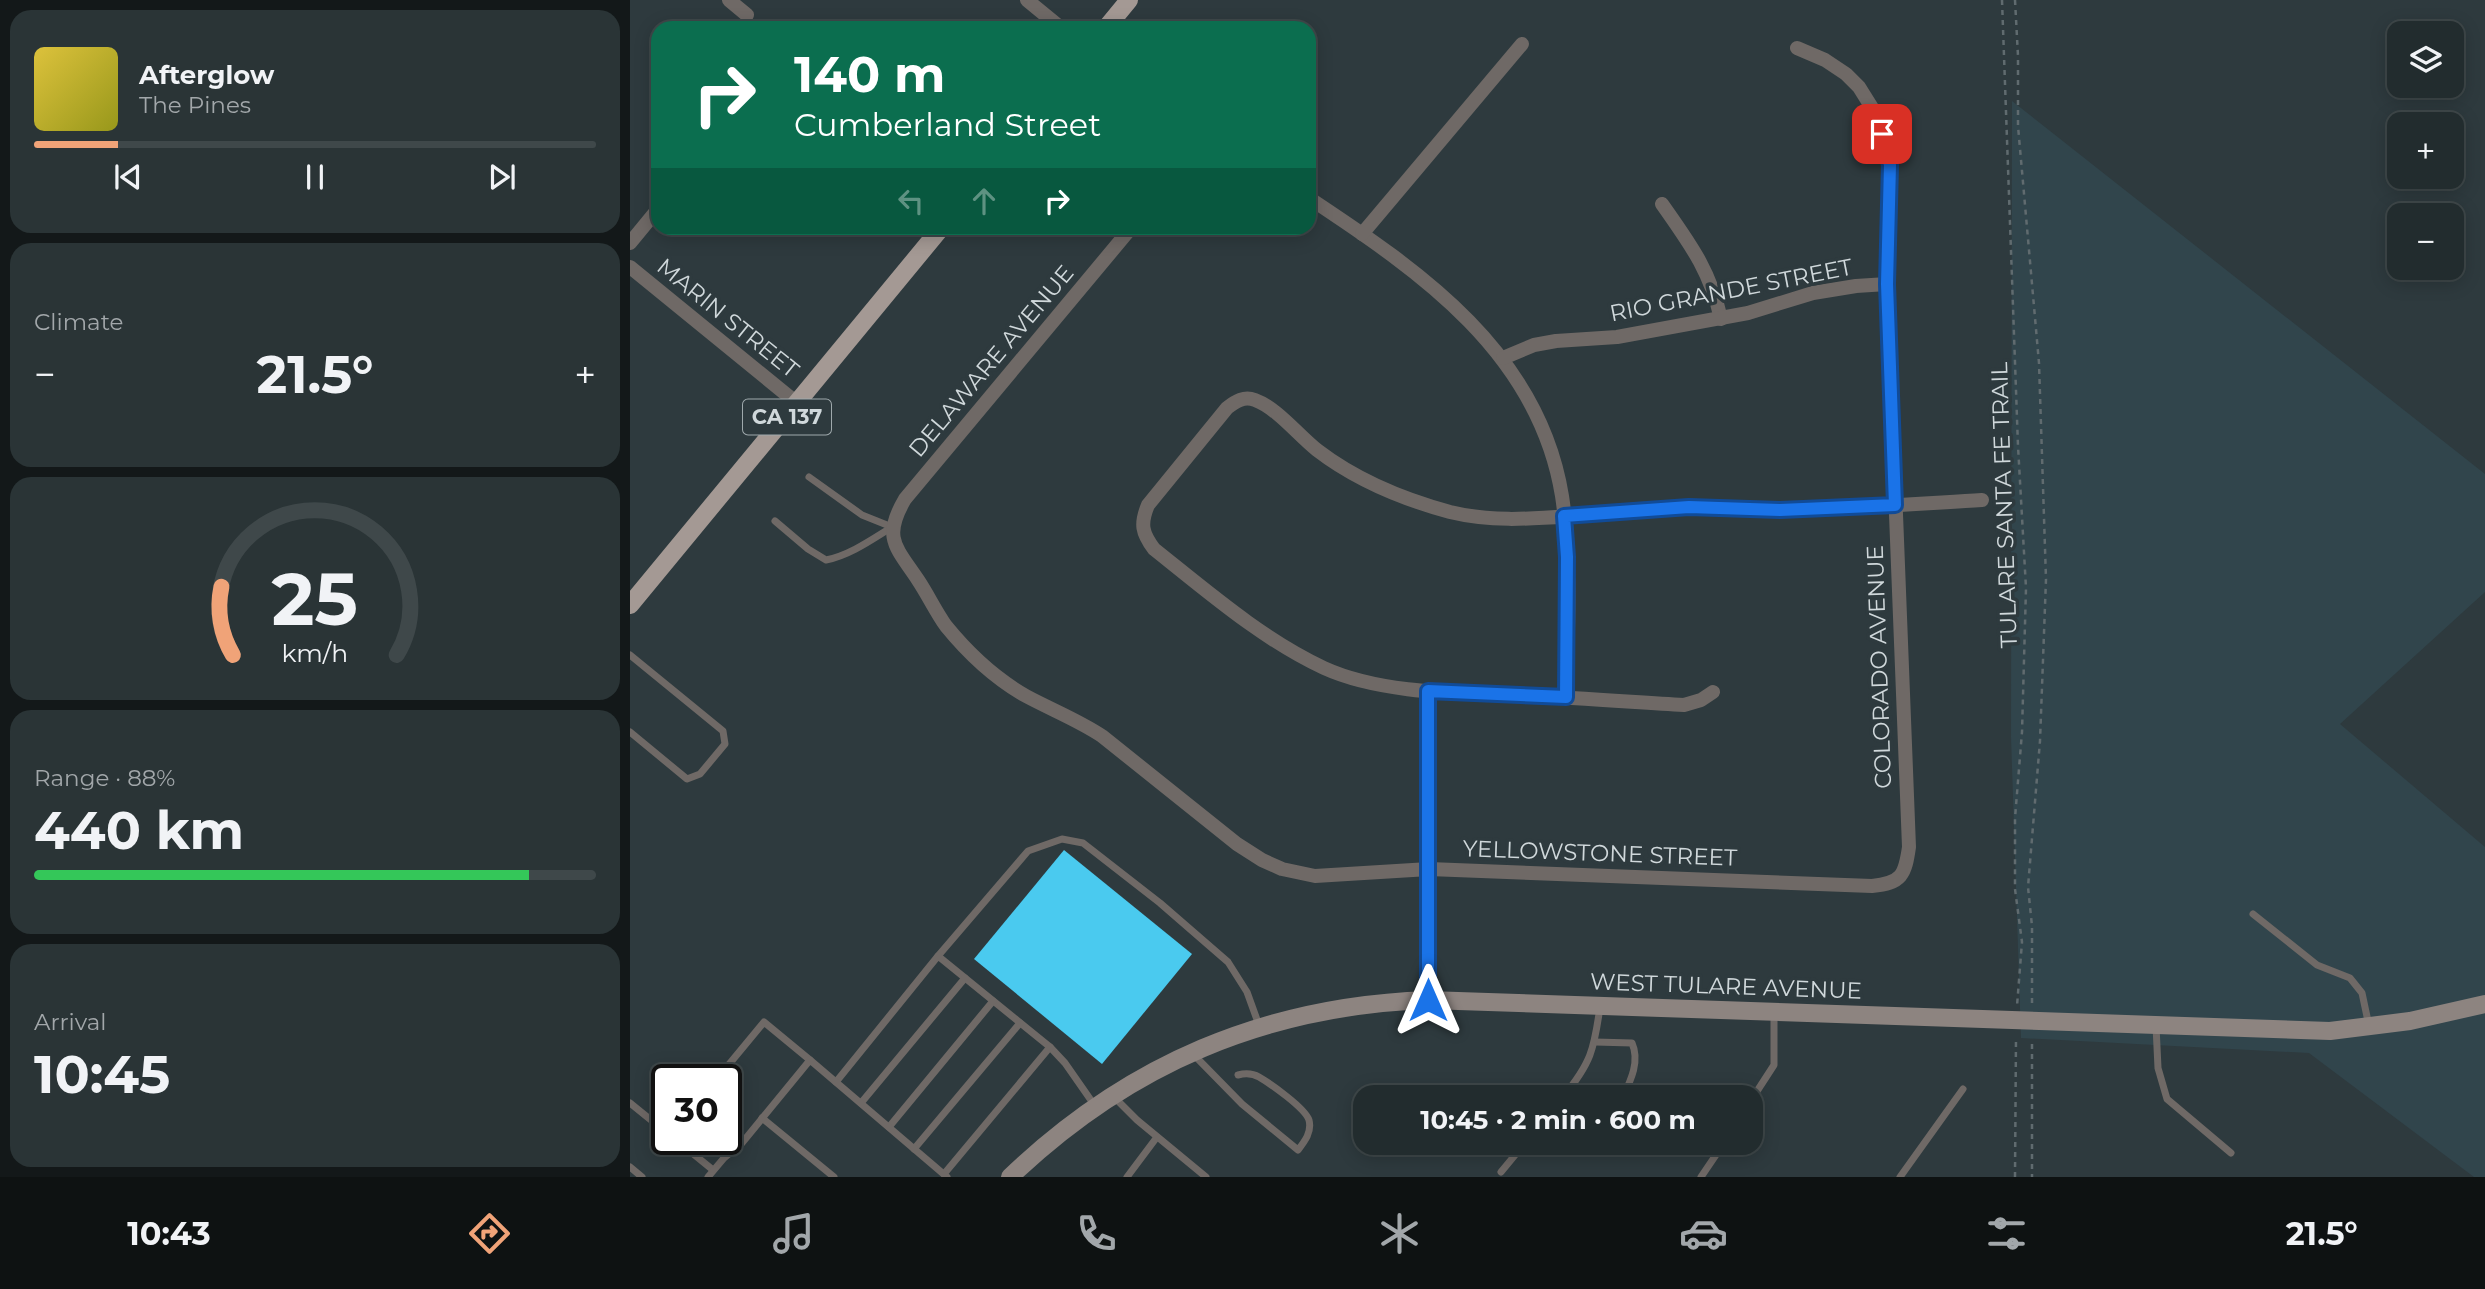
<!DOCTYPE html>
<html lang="en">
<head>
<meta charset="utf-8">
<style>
	:root { --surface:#222c2e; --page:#2a3436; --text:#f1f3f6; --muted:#a2a7aa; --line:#3f484a; --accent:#f0a378 }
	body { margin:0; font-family:Montserrat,sans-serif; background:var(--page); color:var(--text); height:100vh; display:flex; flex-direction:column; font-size:26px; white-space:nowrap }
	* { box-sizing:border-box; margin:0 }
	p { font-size:23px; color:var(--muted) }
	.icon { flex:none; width:38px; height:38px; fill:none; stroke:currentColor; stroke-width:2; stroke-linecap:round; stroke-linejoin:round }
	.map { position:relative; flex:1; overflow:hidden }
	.sheet { display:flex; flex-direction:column; gap:10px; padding:10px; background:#131819; width:630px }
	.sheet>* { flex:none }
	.hud { position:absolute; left:21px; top:21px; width:665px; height:214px; border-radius:21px; box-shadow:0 4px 18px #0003,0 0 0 2px var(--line); background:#0b6e4f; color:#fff; overflow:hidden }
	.tools { position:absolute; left:1757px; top:21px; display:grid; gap:14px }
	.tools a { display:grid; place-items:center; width:77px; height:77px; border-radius:14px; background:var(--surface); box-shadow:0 4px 18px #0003,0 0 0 2px var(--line); font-size:35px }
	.speed { position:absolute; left:21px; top:1064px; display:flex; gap:14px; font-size:35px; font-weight:700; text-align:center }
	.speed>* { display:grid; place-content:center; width:91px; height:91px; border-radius:50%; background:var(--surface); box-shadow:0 4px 18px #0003,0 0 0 2px var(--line); line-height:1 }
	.speed .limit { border:4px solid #111; border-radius:10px; background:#fff; color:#111 }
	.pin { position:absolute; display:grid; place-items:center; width:60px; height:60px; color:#fff; margin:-30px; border-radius:14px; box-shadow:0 4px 10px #0006 }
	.me { position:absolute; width:77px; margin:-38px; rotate:0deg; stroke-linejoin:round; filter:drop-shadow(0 0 5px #0008) }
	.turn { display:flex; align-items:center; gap:24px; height:147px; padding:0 28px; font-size:32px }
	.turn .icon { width:91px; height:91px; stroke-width:2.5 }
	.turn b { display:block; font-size:49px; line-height:60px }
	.lanes { display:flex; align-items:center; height:66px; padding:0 28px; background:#0003; justify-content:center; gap:35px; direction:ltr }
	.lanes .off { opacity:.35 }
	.big { font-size:52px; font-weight:700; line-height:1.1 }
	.sheet .card { flex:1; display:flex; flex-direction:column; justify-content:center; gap:10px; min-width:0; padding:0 24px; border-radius:21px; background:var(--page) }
	.sheet .dial { align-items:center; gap:0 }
	.dial svg { height:182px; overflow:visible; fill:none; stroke:var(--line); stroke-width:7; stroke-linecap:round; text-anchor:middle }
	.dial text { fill:var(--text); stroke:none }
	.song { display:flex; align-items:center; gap:21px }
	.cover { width:84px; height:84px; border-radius:10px; background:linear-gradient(135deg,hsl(50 70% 55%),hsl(60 70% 35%)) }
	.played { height:7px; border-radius:4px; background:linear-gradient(90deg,var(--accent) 15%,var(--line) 15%) }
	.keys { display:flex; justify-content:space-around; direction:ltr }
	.heat { display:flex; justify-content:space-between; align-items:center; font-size:38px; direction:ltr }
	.charge { height:10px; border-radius:5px; background:linear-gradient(90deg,#34c759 88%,var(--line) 0) }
	.trip { position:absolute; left:723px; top:1085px; width:410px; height:70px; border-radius:21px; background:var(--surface); box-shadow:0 4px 18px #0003,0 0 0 2px var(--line); font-weight:700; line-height:70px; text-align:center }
	.tabs { display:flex; height:112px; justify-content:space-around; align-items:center; background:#0e1212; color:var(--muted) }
	.tabs .icon { width:49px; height:49px }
	.tabs .selected { color:var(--accent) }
	.tabs b { font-size:32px; color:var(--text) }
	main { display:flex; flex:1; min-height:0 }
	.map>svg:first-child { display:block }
	.built { fill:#31454c }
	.building { fill:#4acaef }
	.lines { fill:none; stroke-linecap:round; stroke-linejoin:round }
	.path { stroke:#606b6f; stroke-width:2.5; stroke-dasharray:5 5; stroke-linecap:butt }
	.service { stroke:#6f6966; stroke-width:7 }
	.minor { stroke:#6f6966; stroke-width:14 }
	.secondary { stroke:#8d8480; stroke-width:18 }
	.primary { stroke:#a49994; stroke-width:18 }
	.route-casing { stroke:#114b97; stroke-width:18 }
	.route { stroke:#1a73e8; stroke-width:12 }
	.labels { text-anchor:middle; stroke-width:7; stroke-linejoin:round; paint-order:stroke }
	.shield { fill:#2e3a3e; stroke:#9fa9ac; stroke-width:2 }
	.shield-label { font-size:21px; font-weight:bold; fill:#d0d8db }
	.street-label { font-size:23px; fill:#d0d8db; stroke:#2e3a3e }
</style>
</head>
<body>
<main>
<section class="sheet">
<div class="card">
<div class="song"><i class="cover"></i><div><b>Afterglow</b><p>The Pines</p></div></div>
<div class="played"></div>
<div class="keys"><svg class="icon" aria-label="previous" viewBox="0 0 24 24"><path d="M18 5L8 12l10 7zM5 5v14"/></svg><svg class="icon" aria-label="pause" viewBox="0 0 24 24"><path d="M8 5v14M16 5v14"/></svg><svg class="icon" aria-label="next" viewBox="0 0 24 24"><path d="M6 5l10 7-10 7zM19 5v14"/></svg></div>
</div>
<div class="card"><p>Climate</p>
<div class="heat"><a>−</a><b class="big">21.5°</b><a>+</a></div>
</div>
<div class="card dial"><svg viewBox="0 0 100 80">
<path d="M14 69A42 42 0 1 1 86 69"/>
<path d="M14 69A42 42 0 0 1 9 39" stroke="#f0a378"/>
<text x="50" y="56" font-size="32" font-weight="700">25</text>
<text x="50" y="72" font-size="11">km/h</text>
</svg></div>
<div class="card"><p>Range · 88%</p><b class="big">440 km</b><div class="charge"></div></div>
<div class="card"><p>Arrival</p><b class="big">10:45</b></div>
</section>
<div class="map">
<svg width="1855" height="1177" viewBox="0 0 1855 1177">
	<rect width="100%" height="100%" fill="#2e3a3e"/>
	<!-- built -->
	<polygon class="built" points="1382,101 1855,474 1855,592 1710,724 1855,847 1855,1177 1844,1177 1679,1053 1391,1038 1381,737"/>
	<!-- building -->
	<polygon class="building" points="434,850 562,954 472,1064 344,959"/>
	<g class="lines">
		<!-- path -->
		<g class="path">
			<polyline points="1372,0 1388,446 1396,588 1392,732 1385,818 1385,889 1392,942 1387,1006"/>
			<polyline points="1385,0 1388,56 1388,126 1409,363 1416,579 1410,741 1398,887 1402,926 1402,1004"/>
			<polyline points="1402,1044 1402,1177"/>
			<polyline points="1385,1177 1386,1037"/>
		</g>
		<!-- service -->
		<g class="service">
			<polyline points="179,477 232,515 262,527"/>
			<path d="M145,521L178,549L196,560C220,555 241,540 262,527"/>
			<polyline points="0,655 93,731 95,744 70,774 57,779 0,732"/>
			<polyline points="1623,914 1687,965 1720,978 1732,993 1739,1026"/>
			<polyline points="308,956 398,851 432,839 453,843 530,903 598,962 617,992 630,1028"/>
			<polyline points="1526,1026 1528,1068 1537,1099 1601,1153"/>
			<path d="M965,1042L1002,1043C1010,1061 1001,1080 993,1097"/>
			<path d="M564,1055L612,1104L668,1150C675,1141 682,1132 679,1120C675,1108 641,1084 629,1077C622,1073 616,1073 608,1075"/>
			<polyline points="86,1080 134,1022 180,1060"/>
			<polyline points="206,1082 308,956 420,1047 435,1063 465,1106"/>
			<polyline points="483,1096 507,1120 576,1177"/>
			<path d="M933,1097C961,1063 964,1050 970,1007"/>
			<polyline points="1120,1102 1144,1065 1144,1013"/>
			<polyline points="0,1103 37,1133"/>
			<polyline points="231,1103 335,978"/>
			<polyline points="132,1118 204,1177"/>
			<polyline points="259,1127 363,1001"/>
			<polyline points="45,1139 83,1170"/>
			<polyline points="284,1149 390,1023"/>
			<polyline points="0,1167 12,1177"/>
			<polyline points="871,1172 895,1143"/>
			<polyline points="314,1174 420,1047"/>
			<polyline points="78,1177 94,1158 112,1143 180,1060 317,1177"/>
			<polyline points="497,1177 527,1137"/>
			<polyline points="1071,1177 1094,1143"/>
			<polyline points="1270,1177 1333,1089"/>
		</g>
		<!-- minor -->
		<g class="minor">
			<polyline points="99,0 117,15"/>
			<polyline points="397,0 431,28"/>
			<path d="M679,198C791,272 909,353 932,496C942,562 938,630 936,697"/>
			<path d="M1032,204C1060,244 1080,270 1091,319"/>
			<path d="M501,228L275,499C252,538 266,547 288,580C298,595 306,612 316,626C338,653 366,679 396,696C422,710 448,720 472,736L607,844L632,860L652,869L685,876L799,869L1242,886C1272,883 1275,875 1279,847L1257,284L1260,165L1244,111L1229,87L1216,74L1195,60L1167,48"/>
			<polyline points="732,234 892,44"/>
			<polyline points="0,243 28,209"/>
			<polyline points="0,267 168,404"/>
			<polyline points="873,358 904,345 926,341 987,337 1118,313 1183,293 1226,286 1257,284"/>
			<polyline points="798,691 798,1000"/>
			<path d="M1083,692L1071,700L1054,705C1002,702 951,698 899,696C836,693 753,695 694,668C632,639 578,592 524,549C512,533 510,524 518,505L597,408C606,401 614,396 625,400C647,408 668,435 687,450C726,480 772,499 820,512C861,522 899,519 941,516C979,513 1018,509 1056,507C1088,505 1120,510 1151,510C1218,509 1285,504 1352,500"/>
		</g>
		<!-- secondary -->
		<path class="secondary" d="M380,1177C498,1064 635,1006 798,1000L1700,1031L1780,1021L1855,1004"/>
		<!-- primary -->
		<g class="primary">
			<polyline points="476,28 499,0"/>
			<polyline points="0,605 311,228"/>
		</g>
	</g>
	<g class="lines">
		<!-- route casing -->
		<g class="route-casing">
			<polyline id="route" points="798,1000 798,691 936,697 937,557 934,516 1059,507 1150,510 1265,505 1257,284 1260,165 1252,134"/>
		</g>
		<!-- route -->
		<use href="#route" class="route"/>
	</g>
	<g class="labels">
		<!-- shield labels -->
		<rect class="shield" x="113" y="399.5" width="88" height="35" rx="5"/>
		<g class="shield-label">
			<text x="157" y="424">CA 137</text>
		</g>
		<!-- street labels -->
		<g class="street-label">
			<text transform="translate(1101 290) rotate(-11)" y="8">RIO GRANDE STREET</text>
			<text transform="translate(98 318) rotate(39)" y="8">MARIN STREET</text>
			<text transform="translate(361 361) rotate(-50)" y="8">DELAWARE AVENUE</text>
			<text transform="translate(1374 505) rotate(-92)" y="8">TULARE SANTA FE TRAIL</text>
			<text transform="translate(1249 667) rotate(-92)" y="8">COLORADO AVENUE</text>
			<text transform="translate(970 853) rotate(2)" y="8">YELLOWSTONE STREET</text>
			<text transform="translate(1096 986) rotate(2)" y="8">WEST TULARE AVENUE</text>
		</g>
	</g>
</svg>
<div class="tools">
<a><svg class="icon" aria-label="layers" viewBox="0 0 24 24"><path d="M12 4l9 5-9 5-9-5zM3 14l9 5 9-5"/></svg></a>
<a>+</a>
<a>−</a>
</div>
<div class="speed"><div class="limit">30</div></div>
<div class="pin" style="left:1252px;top:134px;background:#d93025"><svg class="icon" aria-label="arrive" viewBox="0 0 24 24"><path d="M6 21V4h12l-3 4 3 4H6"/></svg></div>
<svg class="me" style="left:798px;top:1000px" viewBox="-20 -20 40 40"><path d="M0-17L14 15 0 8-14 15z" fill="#1a73e8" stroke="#fff" stroke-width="4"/></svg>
<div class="trip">10:45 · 2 min · 600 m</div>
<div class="hud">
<div class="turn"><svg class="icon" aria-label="right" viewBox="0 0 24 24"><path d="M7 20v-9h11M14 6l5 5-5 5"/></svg><div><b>140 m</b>Cumberland Street</div></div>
<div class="lanes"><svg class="icon off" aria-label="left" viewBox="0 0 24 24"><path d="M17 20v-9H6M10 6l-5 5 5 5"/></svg><svg class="icon off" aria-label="ahead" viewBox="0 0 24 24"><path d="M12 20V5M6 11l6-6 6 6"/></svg><svg class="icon" aria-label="right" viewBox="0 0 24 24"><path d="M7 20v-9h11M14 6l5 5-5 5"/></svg></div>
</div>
</div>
</main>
<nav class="tabs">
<b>10:43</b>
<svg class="icon selected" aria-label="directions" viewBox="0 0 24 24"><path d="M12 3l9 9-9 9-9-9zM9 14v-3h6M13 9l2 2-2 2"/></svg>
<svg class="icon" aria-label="music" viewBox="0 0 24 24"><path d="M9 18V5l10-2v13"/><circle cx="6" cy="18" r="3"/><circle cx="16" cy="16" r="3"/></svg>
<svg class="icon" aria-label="phone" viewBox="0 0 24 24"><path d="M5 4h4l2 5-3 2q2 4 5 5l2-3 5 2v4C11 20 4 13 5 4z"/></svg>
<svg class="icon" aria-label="climate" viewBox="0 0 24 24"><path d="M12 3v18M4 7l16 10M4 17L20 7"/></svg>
<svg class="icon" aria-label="car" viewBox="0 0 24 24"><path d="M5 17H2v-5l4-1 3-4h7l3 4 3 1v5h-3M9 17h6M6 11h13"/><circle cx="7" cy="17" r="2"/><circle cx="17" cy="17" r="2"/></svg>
<svg class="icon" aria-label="filters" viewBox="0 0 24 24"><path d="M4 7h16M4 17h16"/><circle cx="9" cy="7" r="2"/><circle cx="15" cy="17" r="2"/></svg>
<b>21.5°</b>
</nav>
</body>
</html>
